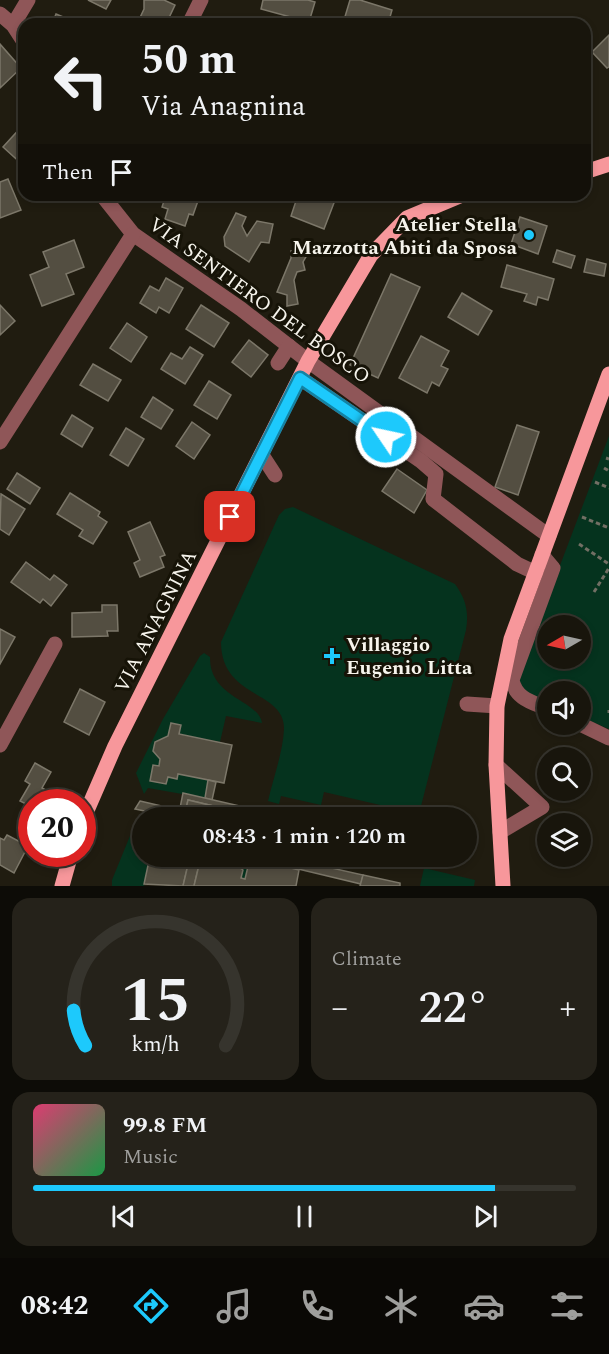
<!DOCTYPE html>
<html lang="en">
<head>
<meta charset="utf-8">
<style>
	:root { --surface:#18150c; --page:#25221a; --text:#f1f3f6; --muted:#9f9f9d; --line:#36342d; --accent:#1dc9fc }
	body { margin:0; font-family:Spectral,serif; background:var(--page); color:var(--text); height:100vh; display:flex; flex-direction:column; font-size:22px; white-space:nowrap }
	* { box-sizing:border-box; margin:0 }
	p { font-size:20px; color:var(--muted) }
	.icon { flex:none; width:33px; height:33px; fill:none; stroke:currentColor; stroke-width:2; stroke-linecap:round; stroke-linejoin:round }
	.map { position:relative; height:886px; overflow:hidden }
	.panel { display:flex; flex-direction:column; gap:12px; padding:12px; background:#0d0c07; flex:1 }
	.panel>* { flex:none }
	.guide { position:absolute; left:18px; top:18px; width:573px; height:183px; border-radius:18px; box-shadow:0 3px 9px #0003,0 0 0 2px var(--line); background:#18150c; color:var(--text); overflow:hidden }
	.needle { width:39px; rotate:261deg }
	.tools { position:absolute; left:537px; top:615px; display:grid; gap:12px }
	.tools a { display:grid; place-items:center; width:54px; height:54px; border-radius:50%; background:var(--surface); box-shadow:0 3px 9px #0003,0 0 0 2px var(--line); font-size:30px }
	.speed { position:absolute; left:18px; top:789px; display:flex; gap:12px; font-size:30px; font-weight:700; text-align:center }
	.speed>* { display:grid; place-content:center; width:78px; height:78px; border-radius:50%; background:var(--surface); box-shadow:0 3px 9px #0003,0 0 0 2px var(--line); line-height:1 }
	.speed .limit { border:9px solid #d22; background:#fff; color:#111 }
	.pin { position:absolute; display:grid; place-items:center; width:51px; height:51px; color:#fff; margin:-26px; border-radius:12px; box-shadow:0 3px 9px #0006 }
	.me { position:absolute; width:66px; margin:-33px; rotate:304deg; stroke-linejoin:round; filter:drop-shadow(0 0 4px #0008) }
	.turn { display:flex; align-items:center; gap:21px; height:126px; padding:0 24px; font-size:27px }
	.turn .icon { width:78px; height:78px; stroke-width:2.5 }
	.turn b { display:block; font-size:42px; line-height:51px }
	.then { display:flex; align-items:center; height:57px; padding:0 24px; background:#0003; gap:12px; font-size:22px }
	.big { font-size:45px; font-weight:600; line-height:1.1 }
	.panel .tile { flex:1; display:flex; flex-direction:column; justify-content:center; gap:9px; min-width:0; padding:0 21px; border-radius:18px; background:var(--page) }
	.panel .dial { align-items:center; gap:0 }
	.dial svg { height:156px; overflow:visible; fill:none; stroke:var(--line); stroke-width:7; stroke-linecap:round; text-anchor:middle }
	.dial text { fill:var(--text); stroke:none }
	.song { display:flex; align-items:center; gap:18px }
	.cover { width:72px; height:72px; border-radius:9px; background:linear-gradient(135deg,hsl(340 70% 55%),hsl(140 70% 35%)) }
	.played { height:6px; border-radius:3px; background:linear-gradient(90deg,var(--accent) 85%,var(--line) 85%) }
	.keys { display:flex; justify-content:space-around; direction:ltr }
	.heat { display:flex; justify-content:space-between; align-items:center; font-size:33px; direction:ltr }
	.panel .tiles { flex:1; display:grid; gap:12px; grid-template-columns:1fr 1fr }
	.tile:last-child { grid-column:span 2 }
	.trip { position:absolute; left:132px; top:807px; width:345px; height:60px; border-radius:30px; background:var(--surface); box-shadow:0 3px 9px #0003,0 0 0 2px var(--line); font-weight:600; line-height:60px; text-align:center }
	.dock { display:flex; height:96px; justify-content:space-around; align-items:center; background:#0a0805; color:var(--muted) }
	.dock .icon { width:42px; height:42px }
	.dock .current { color:var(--accent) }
	.dock b { font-size:27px; color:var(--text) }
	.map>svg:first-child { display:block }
	.green { fill:#05331e; fill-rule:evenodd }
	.building { fill:#534e41; stroke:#7c7769; stroke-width:1.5 }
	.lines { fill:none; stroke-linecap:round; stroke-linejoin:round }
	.path { stroke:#726f64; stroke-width:3; stroke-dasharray:4.5 3; stroke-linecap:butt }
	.minor { stroke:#8f5658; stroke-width:15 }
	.major { stroke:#f7979b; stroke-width:15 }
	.route-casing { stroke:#1383a4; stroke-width:15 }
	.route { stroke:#1dc9fc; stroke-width:10 }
	.poi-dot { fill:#1dc9fc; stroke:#161307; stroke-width:2 }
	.labels { text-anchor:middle; stroke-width:6; stroke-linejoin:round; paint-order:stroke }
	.poi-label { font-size:20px; font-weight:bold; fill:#f6f4ec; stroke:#161307; text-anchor:end }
	.street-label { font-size:20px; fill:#f6f4ec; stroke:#161307 }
</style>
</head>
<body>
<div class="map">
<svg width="609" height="886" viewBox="0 0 609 886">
	<rect width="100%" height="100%" fill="#201c10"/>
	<!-- green -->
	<g class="green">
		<path d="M609,436V729L581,717L580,692H548L547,702L514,687ZM548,626H580V658H548Z"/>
		<path d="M293,507L455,584C466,599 469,612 466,630L419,814L324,792L321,805L281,796L279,804L268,801C273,779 283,752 284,729C285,690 221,699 221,642L279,515L285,509Z"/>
		<path d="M204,653L210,657C209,698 259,700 262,723L226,716L220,742L179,734L181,725L164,739L155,742L154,751L160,759L159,766L168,777L177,778L178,774L208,780L205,798L148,788L144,794L136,773L163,719L200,656Z"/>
		<polygon points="137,827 142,827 142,856 150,857 144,886 112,886 112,880 132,831"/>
		<polygon points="201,857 275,857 273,863 250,858 245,879 241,878 243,870 234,864"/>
		<polygon points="424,868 475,880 474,886 420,886"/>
	</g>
	<!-- building -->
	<g class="building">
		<polygon points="88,0 111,0 106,9"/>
		<polygon points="144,0 164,0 175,5 166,24 137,24 144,9"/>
		<polygon points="263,0 308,0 315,2 309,22 261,9"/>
		<polygon points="350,0 360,0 392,10 388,24 356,24 344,20"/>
		<polygon points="56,14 80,24 52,24"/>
		<polygon points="609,35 609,67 607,68 592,52"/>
		<polygon points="0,44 21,68 0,88"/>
		<polygon points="24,124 24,166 3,147"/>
		<polygon points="8,179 21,210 0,218 0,182"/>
		<polygon points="166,195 189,195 199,198 193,215 189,214 185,226 165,219 168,209 162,207"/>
		<polygon points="311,195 337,195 324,229 291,216 297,198 308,202"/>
		<polygon points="236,213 246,217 242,226 247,236 257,221 273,224 269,243 261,242 249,262 225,246 224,237"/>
		<polygon points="520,217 547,226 538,254 511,244"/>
		<polygon points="74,240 84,267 66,274 74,294 42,306 30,275 49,267 43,252"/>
		<polygon points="306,249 307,255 303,262 305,270 297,272 294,280 298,304 287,306 287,295 277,292 291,258 291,251"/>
		<polygon points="557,250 575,256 571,268 553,262"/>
		<polygon points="587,259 606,264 604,276 584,272"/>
		<polygon points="507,265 554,279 548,300 538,297 536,305 524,301 527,294 501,287"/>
		<polygon points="391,274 420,287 378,378 350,365"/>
		<polygon points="166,278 183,288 169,313 159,307 156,313 140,303 150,286 159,291"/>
		<polygon points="462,293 492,311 478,335 448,317"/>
		<polygon points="0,305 15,321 0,335"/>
		<polygon points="201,305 229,323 214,347 186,329"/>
		<polygon points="127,323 147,337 131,362 110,348"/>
		<polygon points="421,336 449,351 441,366 448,369 439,386 432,382 427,393 399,378"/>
		<polygon points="249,340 268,355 251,377 232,362"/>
		<polygon points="190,347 203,355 185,384 161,369 171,353 182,359"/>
		<polygon points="93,364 121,380 108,401 80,385"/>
		<polygon points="209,381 231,395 217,419 194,405"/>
		<polygon points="153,397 173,410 161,429 141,417"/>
		<polygon points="72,415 93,428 82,447 61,434"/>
		<polygon points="192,422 210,435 194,459 176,446"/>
		<polygon points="517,425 539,432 518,495 495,487"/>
		<polygon points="126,428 144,439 128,466 110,455"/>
		<polygon points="397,469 427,490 414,513 382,491"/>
		<polygon points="17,473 40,488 30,504 7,489"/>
		<polygon points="70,493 100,512 98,516 107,522 93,544 79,536 83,530 57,514"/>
		<polygon points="1,494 25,509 9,535 0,529"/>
		<polygon points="150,522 165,555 160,557 164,567 140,577 134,563 140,560 128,532"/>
		<polygon points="26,562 50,580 54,575 67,585 51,606 43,599 40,603 11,582"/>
		<polygon points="102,605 117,605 118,631 107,631 108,636 72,637 72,613 102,612"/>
		<polygon points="0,629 15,637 0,664"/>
		<polygon points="80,689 105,702 89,735 64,722"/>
		<polygon points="171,723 181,725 179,734 232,745 224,783 178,774 177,779 168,777 166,784 150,781 153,765 159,766 160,759 153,751 155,742 168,736"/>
		<polygon points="35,763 51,772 42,788 46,790 40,802 32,802 32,807 20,801 30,784 25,781"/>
		<polygon points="208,780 216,782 212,800 205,798"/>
		<polygon points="183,793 266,812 264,818 188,800 184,818 178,818"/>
		<polygon points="188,800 264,818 184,818"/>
		<polygon points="140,801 179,810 178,818 135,809"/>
		<polygon points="367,807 404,815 404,818 364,818"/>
		<polygon points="319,809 356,817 356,818 317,818"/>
		<polygon points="272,810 307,818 270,818"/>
		<polygon points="7,835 28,846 14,873 0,865 0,838 4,840"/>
		<polygon points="150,856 190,856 183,886 144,884"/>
		<polygon points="190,856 201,856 194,886 183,886"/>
		<polygon points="275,856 300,856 300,861 363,875 361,884 273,863"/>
		<polygon points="201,857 234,864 243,870 241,878 245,879 250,858 299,870 296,886 194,886"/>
		<polygon points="363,875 400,883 400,886 360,886"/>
	</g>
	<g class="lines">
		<!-- path -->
		<g class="path">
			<polyline points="606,458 609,459"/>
			<polyline points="604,468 609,471"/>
			<polyline points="595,482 609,488"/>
			<polyline points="582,517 609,528"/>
			<polyline points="579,544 609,564"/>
			<polyline points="594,592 609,568"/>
			<polyline points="609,710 609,713"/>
		</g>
		<!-- minor -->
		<g class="minor">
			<polyline points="0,14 13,25 24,42"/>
			<polyline points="189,24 201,0"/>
			<polyline points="13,25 28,0"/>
			<polyline points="102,195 133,234 241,309 308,361 549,536"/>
			<polyline points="278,363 289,346"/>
			<polyline points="300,378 421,461 436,474 433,499 517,564 536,573"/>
			<polyline points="0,442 133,234"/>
			<polyline points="262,455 275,475"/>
			<path d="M542,555L553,568L512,680C516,699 532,702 548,709"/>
			<polyline points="467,704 497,706"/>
			<polyline points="580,724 609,738"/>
			<polyline points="0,745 55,644"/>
			<polyline points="496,765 542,807 500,832"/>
		</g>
		<!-- major -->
		<g class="major">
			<polyline points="585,172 609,164"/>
			<polyline points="82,822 115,746 308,361 371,255 407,218 462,195"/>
			<polyline points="62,886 71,854"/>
			<polyline points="503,886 496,765 497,706 511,639 609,374"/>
		</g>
	</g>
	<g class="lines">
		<!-- route casing -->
		<g class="route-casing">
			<polyline id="route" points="230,517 300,378 386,437"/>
		</g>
		<!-- route -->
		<use href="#route" class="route"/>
	</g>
	<!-- markers -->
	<g class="poi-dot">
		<circle cx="529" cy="235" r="6"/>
		<path d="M329 647h6v6h6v6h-6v6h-6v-6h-6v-6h6z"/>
	</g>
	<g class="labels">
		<!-- poi labels -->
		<g class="poi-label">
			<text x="517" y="231">Atelier Stella<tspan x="517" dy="23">Mazzotta Abiti da Sposa</tspan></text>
			<text x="346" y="651" text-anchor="start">Villaggio<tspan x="346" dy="23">Eugenio Litta</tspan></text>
		</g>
		<!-- street labels -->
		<g class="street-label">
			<text transform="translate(260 300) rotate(36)" y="7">VIA SENTIERO DEL BOSCO</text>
			<text transform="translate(155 621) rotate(-63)" y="7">VIA ANAGNINA</text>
		</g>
	</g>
</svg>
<div class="tools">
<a><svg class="needle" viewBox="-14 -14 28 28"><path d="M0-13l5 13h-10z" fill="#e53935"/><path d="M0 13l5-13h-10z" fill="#9f9f9d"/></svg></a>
<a><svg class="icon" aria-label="sound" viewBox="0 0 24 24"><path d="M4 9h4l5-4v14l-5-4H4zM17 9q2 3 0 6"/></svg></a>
<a><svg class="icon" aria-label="search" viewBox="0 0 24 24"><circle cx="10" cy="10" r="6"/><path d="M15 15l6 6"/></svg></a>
<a><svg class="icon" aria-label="layers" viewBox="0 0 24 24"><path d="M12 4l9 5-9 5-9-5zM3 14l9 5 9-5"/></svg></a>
</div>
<div class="speed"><div class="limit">20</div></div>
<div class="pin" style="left:230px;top:517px;background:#d93025"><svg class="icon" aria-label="arrive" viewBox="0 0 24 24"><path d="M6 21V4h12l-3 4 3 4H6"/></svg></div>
<svg class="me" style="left:386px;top:437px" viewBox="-20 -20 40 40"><circle r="17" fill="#1dc9fc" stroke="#fff" stroke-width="3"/><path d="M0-11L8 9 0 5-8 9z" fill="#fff"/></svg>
<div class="trip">08:43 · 1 min · 120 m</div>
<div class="guide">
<div class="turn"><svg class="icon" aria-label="left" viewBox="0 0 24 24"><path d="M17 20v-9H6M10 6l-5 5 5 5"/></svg><div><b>50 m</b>Via Anagnina</div></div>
<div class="then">Then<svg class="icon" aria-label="arrive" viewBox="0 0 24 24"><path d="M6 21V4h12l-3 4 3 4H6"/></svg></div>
</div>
</div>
<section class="panel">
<div class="tiles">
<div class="tile dial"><svg viewBox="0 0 100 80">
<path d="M14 69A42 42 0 1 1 86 69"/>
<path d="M14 69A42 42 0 0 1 8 51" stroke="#1dc9fc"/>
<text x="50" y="56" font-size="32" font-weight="700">15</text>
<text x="50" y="72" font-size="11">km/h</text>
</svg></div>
<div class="tile"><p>Climate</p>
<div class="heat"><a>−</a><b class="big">22°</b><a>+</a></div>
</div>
<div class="tile">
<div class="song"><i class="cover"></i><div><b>99.8 FM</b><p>Music</p></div></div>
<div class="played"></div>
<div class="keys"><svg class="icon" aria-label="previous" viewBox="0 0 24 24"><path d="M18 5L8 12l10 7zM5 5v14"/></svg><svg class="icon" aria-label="pause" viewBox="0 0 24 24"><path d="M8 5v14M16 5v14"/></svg><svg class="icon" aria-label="next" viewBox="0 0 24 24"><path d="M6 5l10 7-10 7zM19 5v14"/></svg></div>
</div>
</div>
</section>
<nav class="dock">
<b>08:42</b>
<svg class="icon current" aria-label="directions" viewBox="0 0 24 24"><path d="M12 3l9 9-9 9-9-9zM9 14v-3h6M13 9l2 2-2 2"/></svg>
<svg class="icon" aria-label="music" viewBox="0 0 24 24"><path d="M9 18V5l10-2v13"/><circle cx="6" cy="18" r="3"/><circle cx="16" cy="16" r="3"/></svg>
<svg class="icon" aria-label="phone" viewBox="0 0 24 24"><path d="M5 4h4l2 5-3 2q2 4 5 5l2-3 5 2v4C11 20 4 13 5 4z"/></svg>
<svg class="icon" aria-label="climate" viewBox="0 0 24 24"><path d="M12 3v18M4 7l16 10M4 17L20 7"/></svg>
<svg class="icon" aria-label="car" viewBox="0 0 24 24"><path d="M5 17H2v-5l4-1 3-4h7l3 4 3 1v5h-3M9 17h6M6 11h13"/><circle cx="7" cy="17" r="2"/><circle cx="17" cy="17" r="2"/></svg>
<svg class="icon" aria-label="filters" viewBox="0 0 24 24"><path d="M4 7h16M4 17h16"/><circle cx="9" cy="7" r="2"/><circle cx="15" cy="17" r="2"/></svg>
</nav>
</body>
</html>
